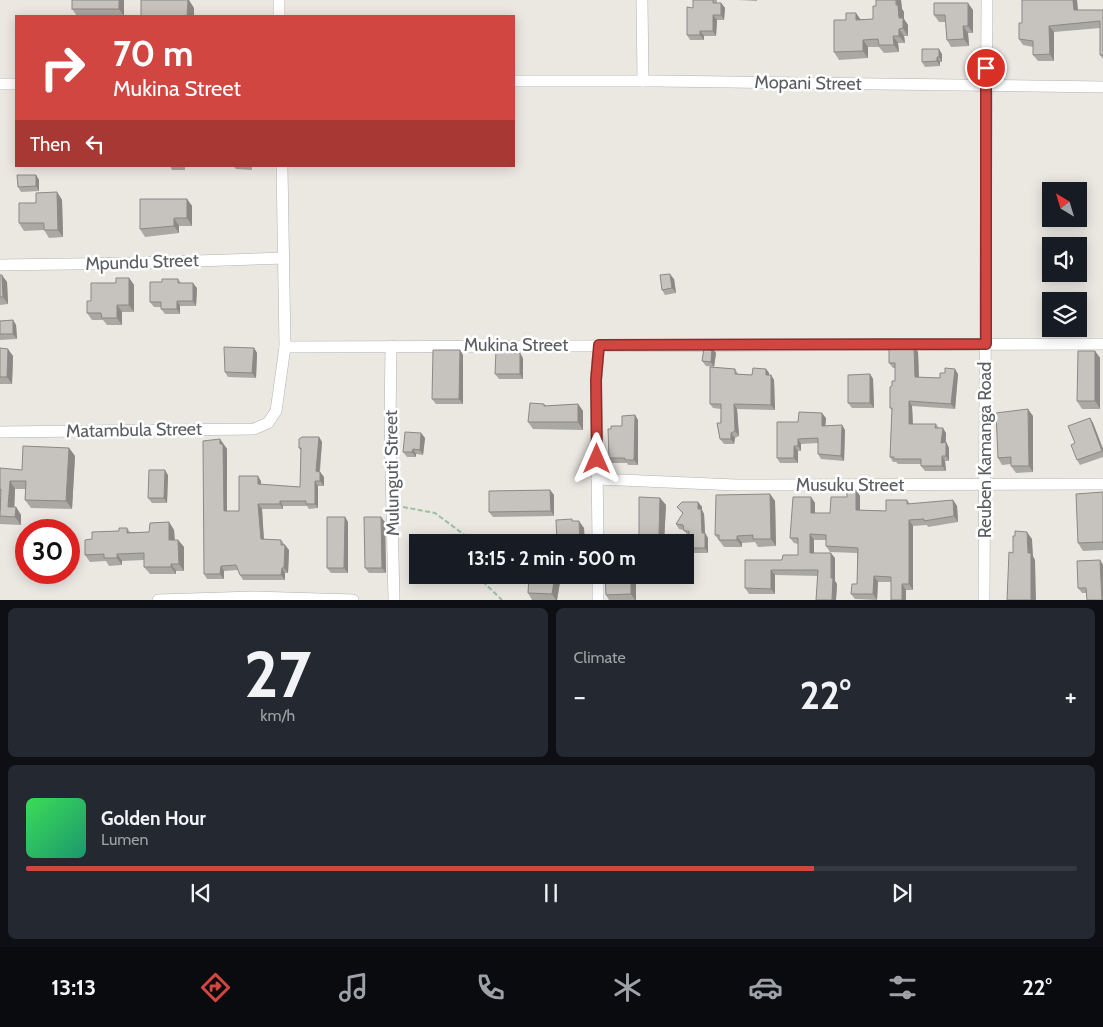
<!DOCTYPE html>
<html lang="en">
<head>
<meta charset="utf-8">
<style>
	:root { --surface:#171b24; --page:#242831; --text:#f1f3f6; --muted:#9ea1a6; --line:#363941; --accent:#d14641 }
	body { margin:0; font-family:Cabin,sans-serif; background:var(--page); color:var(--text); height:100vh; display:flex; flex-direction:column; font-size:19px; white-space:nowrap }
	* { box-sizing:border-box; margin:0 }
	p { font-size:16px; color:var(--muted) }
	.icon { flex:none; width:28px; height:28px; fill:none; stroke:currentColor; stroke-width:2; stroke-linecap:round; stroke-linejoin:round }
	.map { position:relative; height:600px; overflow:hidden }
	.sheet { display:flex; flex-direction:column; gap:8px; padding:8px; background:#0d0f14; flex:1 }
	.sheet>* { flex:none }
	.guide { position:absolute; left:15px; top:15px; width:500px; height:152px; border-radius:0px; box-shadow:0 2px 12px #0003; background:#d14641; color:#fff; overflow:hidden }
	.needle { width:32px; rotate:322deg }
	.controls { position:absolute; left:1042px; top:182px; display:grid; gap:10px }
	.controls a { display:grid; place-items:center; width:45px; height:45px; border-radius:0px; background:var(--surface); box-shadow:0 2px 12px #0003; font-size:25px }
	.speed { position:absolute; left:15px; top:519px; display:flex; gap:10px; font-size:25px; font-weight:700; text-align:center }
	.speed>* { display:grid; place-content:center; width:65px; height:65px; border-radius:50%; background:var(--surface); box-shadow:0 2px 12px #0003; line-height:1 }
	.speed .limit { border:8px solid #d22; background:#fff; color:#111 }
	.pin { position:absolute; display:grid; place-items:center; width:42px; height:42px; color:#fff; margin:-21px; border:2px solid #fff; border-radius:50%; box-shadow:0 1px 5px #0007 }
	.me { position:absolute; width:55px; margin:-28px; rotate:0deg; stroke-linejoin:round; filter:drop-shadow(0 0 4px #0008) }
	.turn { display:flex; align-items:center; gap:18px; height:105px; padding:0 15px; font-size:22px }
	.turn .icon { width:65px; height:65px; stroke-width:2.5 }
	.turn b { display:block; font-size:35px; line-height:42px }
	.then { display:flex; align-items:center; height:48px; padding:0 15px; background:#0003; gap:10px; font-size:19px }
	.big { font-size:38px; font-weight:800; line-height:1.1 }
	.sheet .tile { flex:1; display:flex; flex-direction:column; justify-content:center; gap:8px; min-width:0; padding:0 18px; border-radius:8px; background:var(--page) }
	.sheet .dial { align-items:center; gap:0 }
	.dial b { font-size:65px; line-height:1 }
	.song { display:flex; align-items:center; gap:15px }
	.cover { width:60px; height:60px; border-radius:8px; background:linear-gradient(135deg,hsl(130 70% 55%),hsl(160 70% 35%)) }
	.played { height:5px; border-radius:2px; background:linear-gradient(90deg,var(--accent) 75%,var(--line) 75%) }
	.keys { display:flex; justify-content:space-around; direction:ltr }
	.heat { display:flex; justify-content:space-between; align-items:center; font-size:28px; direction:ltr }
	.sheet .tiles { flex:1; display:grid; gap:8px; grid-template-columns:1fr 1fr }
	.tile:last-child { grid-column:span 2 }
	.trip { position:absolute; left:409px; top:534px; width:285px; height:50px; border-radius:0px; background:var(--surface); box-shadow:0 2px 12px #0003; font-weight:800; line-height:50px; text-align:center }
	.tab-bar { display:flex; height:80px; justify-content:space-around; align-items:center; background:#090b0e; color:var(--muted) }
	.tab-bar .icon { width:35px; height:35px }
	.tab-bar .active { color:var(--accent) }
	.tab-bar b { font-size:22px; color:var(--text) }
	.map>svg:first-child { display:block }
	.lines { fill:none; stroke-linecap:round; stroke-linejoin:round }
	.minor-casing { stroke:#afb2b5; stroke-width:12 }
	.path { stroke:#9bc0a4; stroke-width:2; stroke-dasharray:5 2.5; stroke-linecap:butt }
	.minor { stroke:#fff; stroke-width:11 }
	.wall { fill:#aaa8a3 }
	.shaded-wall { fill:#8b8885 }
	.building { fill:#c6c3be; stroke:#8b8885 }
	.route-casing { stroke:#882e2a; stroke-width:12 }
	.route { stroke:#d14641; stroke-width:9 }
	.labels { text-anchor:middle; stroke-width:5; stroke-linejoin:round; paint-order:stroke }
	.street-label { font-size:18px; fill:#5a5d61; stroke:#fff }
</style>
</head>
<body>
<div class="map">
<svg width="1103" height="600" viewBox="0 0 1103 600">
	<rect width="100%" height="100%" fill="#ebe8e2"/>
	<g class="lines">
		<!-- minor casing -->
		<g class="minor-casing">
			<g id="minor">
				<polyline points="279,0 279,16"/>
				<polyline points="642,0 643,81"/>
				<polyline points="514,81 658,81 1103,87"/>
				<polyline points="0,84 16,84"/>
				<polyline points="0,265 138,263 284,258"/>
				<polyline points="391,346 390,424 394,600"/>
				<polyline points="285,347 1103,344"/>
				<polyline points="0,432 254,429 268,423 276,411 285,347 282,166"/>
				<polyline points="597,479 736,485 1103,484"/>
				<polyline points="598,542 596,380 599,345"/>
				<polyline points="598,575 598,600"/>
				<polyline points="158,600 253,597 353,600"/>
				<polyline points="984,600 987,0"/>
			</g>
		</g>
		<!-- path -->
		<g class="path">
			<polyline points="403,507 435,513 474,542"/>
			<polyline points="480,575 480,579 502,600"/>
		</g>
		<!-- minor -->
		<use href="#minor" class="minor"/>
	</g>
	<!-- wall -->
	<g class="wall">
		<polygon points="124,0 124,16 77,16 72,9"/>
		<polygon points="693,0 717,0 717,3 721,3 725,8 724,20 717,20 716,36 704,36 704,40 690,40 687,35 693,8"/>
		<polygon points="738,0 757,0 757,1"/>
		<polygon points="876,0 901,0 902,9 904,12 904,19 908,25 908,36 904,36 905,43 898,43 899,52 884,53 879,47 868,47 868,58 839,60 834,52 861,19 873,19 876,6"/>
		<polygon points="1022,0 1077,0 1078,10 1103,10 1103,59 1100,55 1100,28 1054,32 1054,61 1038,61 1033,55 1033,47 1023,45 1019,39 1022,23"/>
		<polygon points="973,10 973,33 968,33 969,46 951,47 947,40 946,22 939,22 934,15"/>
		<polygon points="942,54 942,62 940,62 940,66 925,67 922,62"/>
		<polygon points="170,166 185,166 185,170 172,170"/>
		<polygon points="213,166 252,166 252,170 236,169 234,167"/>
		<polygon points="36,175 39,180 39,191 21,192 18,187"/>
		<polygon points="57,192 62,200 63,237 49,238 44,230 24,231 19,223 36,203"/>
		<polygon points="187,199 192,206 192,226 179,226 179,233 145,237 140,229"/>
		<polygon points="0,275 7,282 8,304 0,305"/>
		<polygon points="129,278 134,285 134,312 122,312 122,325 107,325 103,320 92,320 87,313 91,301 116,283"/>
		<polygon points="178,279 181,283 197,288 196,306 180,306 180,314 165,314 161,309 161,307 154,307 150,302 162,282"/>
		<polygon points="674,279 676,293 665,295 662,290"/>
		<polygon points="13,320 16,325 17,339 0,340 0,321"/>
		<polygon points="914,347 918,352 919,377 940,378 958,374 955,409 912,406 913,424 936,424 939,428 946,433 946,442 949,448 949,461 945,461 946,471 925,471 921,466 921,464 898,464 896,462 893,462 890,457 892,410 890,408 892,386 895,381 895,368 893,368 889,363"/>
		<polygon points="0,348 13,356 12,384 0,384"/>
		<polygon points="254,348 257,353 256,378 228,377 225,372"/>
		<polygon points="712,348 716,353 714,367 706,366 702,361"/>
		<polygon points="1095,351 1100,358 1100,409 1082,409 1077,401"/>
		<polygon points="516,353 523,358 523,379 499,379 495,374"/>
		<polygon points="463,355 463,404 436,404 432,399"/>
		<polygon points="735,369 738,374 752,375 766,369 769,373 769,375 771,375 774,380 775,410 737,409 739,436 735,438 734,444 724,444 720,439 721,409 713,408 710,404"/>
		<polygon points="870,374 873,379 874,408 852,408 848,403"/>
		<polygon points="544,404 546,406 578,404 583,411 583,430 533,429 528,422"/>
		<polygon points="635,415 638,420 638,465 628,465 627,463 612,463 609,458 611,429 622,426"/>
		<polygon points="1033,416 1033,472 1016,473 1011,466 1011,464 1002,465 998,458"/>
		<polygon points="826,418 825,426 842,425 845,430 844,461 821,459 818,454 818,443 801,444 801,451 798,451 798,463 780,463 777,458 798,422"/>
		<polygon points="1090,418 1093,423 1103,449 1103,457 1080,465 1077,460 1075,443"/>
		<polygon points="421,433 425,438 423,455 416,454 416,457 407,457 403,452"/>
		<polygon points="319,437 322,442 320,472 324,477 324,486 318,486 318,508 309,509 307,506 283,506 283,509 262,509 264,539 281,540 289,550 288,573 285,573 285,580 243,580 240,575 238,570 224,571 224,579 207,579 204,574 220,439 227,449 227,511 239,511 261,481 261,485 300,487 301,451 299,448"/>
		<polygon points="69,448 75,456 72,509 31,508 25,500 26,489 15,489 14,507 16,507 21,515 21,525 0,524 0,468 22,470"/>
		<polygon points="168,475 167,503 152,503 148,498"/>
		<polygon points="550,490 554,495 554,516 493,517 489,512"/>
		<polygon points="856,490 860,496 860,510 886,511 907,500 910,504 953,500 957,506 958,522 928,527 927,525 913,526 913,590 906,590 906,600 891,600 891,582 878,582 877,600 855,599 851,594 857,584 857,553 830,552 826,546 826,540 814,540 814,553 835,558 835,581 837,584 836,600 816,600 818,576 775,575 775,594 749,594 745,588 782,560 798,555 798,544 794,543 790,538 811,497 815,503 815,513 830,513 847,497"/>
		<polygon points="1103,492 1103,550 1083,551 1078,543"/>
		<polygon points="770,494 775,501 776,546 758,547 755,542 742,543 742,547 724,547 715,535"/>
		<polygon points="660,498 666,505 664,542 639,542"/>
		<polygon points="698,502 702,507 702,510 704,514 705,533 708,538 708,553 693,553 689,548 689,536 688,536 684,530 679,529 676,524 683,514 677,507"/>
		<polygon points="345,517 348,522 348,573 331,573 327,568"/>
		<polygon points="169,522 174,530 175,540 178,540 184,547 184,571 176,571 176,574 150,574 144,567 144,560 122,561 122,565 109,566 106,561 90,562 85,555 92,539 127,528 130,532 149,532"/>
		<polygon points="385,522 386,573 369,573 365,568"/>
		<polygon points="1100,560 1103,565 1103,600 1087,593 1082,593 1078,588"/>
		<polygon points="529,575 591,575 590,582 560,582 557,600 532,600 528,593"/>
		<polygon points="605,575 636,575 636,600 609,600 606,595"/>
	</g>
	<!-- shaded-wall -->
	<g class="shaded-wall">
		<polygon points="119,0 124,0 124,16 119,9"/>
		<polygon points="188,0 189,0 194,8 194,16 187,16"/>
		<polygon points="896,0 901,0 902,9 904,12 904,19 908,25 908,36 903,28 899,18"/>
		<polygon points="1073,0 1077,0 1078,16 1074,10"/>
		<polygon points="721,3 725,8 724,20 721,15"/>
		<polygon points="968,3 973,10 973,33 968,26"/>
		<polygon points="856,13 861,20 856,20"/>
		<polygon points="713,15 717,20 716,36 713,31"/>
		<polygon points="963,26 968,33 969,46 964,39"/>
		<polygon points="1049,26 1054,32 1054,61 1050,54"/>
		<polygon points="899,29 904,36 905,43 899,36"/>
		<polygon points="700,31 704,36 704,40 700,35"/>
		<polygon points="893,36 898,43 899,52 894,45"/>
		<polygon points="863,40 868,47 868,58 863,51"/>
		<polygon points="939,49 942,54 942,62 939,57"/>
		<polygon points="937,57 940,62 940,66 937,61"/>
		<polygon points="36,175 39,180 39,191 36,186"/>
		<polygon points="57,192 62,200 63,237 58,230"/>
		<polygon points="187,199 192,206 192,226 187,218"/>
		<polygon points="174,218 179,226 179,233 174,226"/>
		<polygon points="670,274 674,279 676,293 672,288"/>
		<polygon points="2,275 7,282 8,304 3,297"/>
		<polygon points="129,278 134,285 134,312 129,305"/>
		<polygon points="193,283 197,288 196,306 193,301"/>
		<polygon points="177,301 180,306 180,314 177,309"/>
		<polygon points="117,305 122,312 122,325 117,318"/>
		<polygon points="13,320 16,325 17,339 13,334"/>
		<polygon points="914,347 918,352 919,383 915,377"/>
		<polygon points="254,348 257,353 256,378 252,373"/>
		<polygon points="712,348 716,353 714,367 711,362"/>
		<polygon points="8,349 13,356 12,384 7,377"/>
		<polygon points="460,350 463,355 463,404 459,399"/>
		<polygon points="1095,351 1100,358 1100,409 1095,401"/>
		<polygon points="520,353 523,358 523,379 520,374"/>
		<polygon points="766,369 769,373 769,380 766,375"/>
		<polygon points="955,369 958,374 955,409 951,404"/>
		<polygon points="870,374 873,379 874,408 870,403"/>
		<polygon points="771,375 774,380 775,410 771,405"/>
		<polygon points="909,401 912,406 913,429 909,424"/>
		<polygon points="578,404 583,411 583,430 578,422"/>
		<polygon points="734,404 737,409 739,436 735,431"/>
		<polygon points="1028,409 1033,416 1033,472 1029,466"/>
		<polygon points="822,413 826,418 825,431 822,426"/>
		<polygon points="635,415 638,420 638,465 634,460"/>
		<polygon points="1090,418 1093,423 1103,449 1103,452"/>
		<polygon points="842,425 845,430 844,461 841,456"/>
		<polygon points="943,428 946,433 945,448 941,443"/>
		<polygon points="421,433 425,438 423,455 420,450"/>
		<polygon points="731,433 735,438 734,444 731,439"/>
		<polygon points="319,437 322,442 319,476 316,471"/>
		<polygon points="220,439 227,449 227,516 224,511"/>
		<polygon points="798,439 801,444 801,451 798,446"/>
		<polygon points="946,442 949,448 949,461 946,456"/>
		<polygon points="794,446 798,451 798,463 794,458"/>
		<polygon points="69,448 75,456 72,509 66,501"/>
		<polygon points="413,449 416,454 416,457 412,452"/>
		<polygon points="942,456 945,461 946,471 942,466"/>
		<polygon points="165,470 168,475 167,503 164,498"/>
		<polygon points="320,472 324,477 324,486 320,481"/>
		<polygon points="258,476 261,481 261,489 258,484"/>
		<polygon points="10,481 15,489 14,515 8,507"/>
		<polygon points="315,481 318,486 318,508 315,504"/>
		<polygon points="550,490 554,495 554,516 551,511"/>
		<polygon points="856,490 860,496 860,516 856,510"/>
		<polygon points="770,494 775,501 776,546 771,539"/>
		<polygon points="811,497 815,503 815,518 811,513"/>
		<polygon points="660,498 666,505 664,542 659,535"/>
		<polygon points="953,500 957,506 958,522 954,516"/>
		<polygon points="280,501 283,506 283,509 280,504"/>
		<polygon points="698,502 702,507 702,510 704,514 705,533 708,538 708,553 705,548 702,533 698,509"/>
		<polygon points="258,504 262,509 264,544 261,539"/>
		<polygon points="16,507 21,515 21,525 15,517"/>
		<polygon points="345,517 348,522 348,573 344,568"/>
		<polygon points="381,517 385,522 386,573 382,568"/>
		<polygon points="909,520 913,526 913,590 909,584"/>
		<polygon points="579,521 584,528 585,542 580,542"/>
		<polygon points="169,522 174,530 175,547 169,540"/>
		<polygon points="1027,532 1032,539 1033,556 1035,560 1036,600 1031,600"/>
		<polygon points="810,534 814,540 814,559 810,553"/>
		<polygon points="656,535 662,542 656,542"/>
		<polygon points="737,536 742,543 742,547 737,540"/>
		<polygon points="178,540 184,547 184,571 179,564"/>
		<polygon points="285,545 289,550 288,573 284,568"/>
		<polygon points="831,553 835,558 835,581 837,584 836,600 832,600"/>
		<polygon points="117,554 122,561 122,565 117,558"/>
		<polygon points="1100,560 1103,565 1103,600 1102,600"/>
		<polygon points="171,564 176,571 176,574 171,567"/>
		<polygon points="221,566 224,571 224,579 220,574"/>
		<polygon points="282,568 285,573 285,580 281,575"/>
		<polygon points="771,570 775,575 775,594 771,589"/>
		<polygon points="555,575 560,582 557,600 556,600 552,594"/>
		<polygon points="586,575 591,575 590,582"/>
		<polygon points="631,575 636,575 636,600 635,600 631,594"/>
		<polygon points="874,576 878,582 877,600 873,594"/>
		<polygon points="902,584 906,590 906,600 902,600"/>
	</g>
	<!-- building -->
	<g class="building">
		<rect x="72" y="0" width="47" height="9"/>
		<polygon points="141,0 188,0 187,16 141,16"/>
		<polygon points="693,0 713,0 713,3 721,3 721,15 713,15 713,31 700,31 700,35 687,35 687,7 693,8"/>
		<polygon points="876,0 896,0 896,5 898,5 899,18 903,18 903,28 899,29 899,36 893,36 894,45 879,45 878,39 863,40 863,51 834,52 834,20 846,20 846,13 856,13 856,20 873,19 873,6 876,6"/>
		<polygon points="1022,0 1073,0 1074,10 1103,10 1103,55 1100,55 1100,21 1049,26 1050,54 1033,55 1033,41 1019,39 1019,23 1022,23"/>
		<polygon points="934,3 968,3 968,26 963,26 964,39 947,40 945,15 934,15"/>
		<polygon points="922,49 939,49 939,57 937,57 937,61 922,62"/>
		<polygon points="17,175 36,175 36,186 18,187"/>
		<polygon points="57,192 58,230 44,230 44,223 19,223 19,203 36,203 36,193"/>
		<polygon points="140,199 187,199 187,218 174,218 174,226 140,229"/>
		<polygon points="670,274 672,288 662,290 660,275"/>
		<polygon points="0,275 2,275 3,297 0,297"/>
		<polygon points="116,278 129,278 129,305 117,305 117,318 102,318 101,313 87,313 87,301 91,301 91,283 116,283"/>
		<polygon points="162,279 178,279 178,283 193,283 193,301 177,301 177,309 161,309 161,302 150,302 150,282 162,282"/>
		<polygon points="13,320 13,334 0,334 0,321"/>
		<polygon points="224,347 254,348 252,373 225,372"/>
		<polygon points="889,347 914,347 915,377 940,378 940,373 945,373 945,368 955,369 951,404 909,401 909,424 936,424 935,428 943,428 941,443 946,442 946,456 942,456 942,466 921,466 921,459 894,459 894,457 890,457 892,408 890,408 890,387 892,386 892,381 895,381 895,363 889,363"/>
		<polygon points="0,348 8,349 7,377 0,377"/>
		<polygon points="704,348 712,348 711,362 702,361"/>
		<polygon points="433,350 460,350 459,399 432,399"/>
		<polygon points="496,350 514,350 514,353 520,353 520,374 495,374"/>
		<polygon points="1078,351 1095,351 1095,401 1077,401"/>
		<polygon points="710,367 735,369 735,374 752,375 753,368 766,369 766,375 771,375 771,405 734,404 735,431 731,433 731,439 720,439 717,423 721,423 721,404 710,404"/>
		<polygon points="870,374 870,403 848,403 848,375"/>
		<polygon points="530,403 544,404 544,406 578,404 578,422 528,422"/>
		<polygon points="1028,409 1029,466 1011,466 1011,457 998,458 996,413"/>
		<polygon points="799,412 822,413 822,426 842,425 841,456 818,454 818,438 798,439 798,446 794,446 794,458 777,458 777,422 798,422"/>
		<polygon points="635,415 634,460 625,460 625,458 609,458 608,429 611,429 611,426 622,426 622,416"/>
		<polygon points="1090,418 1102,451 1077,460 1071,445 1075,443 1068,426"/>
		<polygon points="405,432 421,433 420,450 413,449 412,452 403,452"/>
		<polygon points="302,437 319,437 316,471 320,472 320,481 315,481 315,504 306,504 306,501 280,501 280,504 258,504 261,539 281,540 281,545 285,545 284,568 282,568 281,575 240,575 236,565 221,566 220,574 204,574 203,441 220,439 220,444 223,444 224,511 239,511 239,476 258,476 258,484 300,487 301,448 299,448 299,439"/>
		<polygon points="23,446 69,448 66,501 25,500 26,481 10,481 8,507 16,507 15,517 0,516 1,489 0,489 0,468 22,470"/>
		<polygon points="149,470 165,470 164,498 148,498"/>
		<polygon points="550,490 551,511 489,512 489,491"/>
		<polygon points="847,490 856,490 856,510 886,511 886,500 907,500 907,504 953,500 954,516 924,521 924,519 909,520 909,584 902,584 902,600 891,600 891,577 874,576 873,594 851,594 852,584 857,584 858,548 826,546 826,535 810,534 810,553 831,553 831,578 833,578 832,600 816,600 818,570 771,570 771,589 745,588 745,560 782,560 783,555 798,555 798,538 790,538 793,497 811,497 811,513 830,513 831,497 847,497"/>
		<polygon points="1103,492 1103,542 1078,543 1076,494"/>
		<polygon points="770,494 771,539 753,539 753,535 737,536 737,540 719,540 719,535 715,535 716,495"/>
		<polygon points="639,497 660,498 659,535 656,535 656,542 639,542"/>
		<polygon points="682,502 698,502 698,509 701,509 702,533 705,533 705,548 689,548 689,531 684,531 683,525 676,524 683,513 677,507"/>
		<polygon points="327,517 345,517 344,568 327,568"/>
		<polygon points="364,517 381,517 382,568 365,568"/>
		<polygon points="572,519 572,521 579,521 580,542 557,542 556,520"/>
		<polygon points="169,522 169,540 178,540 179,564 171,564 171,567 144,567 144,553 117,554 117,558 104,558 104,554 85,555 85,540 92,539 92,532 119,531 119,528 127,528 127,533 149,532 150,523"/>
		<polygon points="1015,531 1027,532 1028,553 1031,553 1031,600 1007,600 1009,552 1013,553 1013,536 1015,536"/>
		<polygon points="535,539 535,542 506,542 506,540"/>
		<polygon points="1100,560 1102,600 1087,600 1086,588 1078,588 1077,561"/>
		<polygon points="529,575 556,575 555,575 552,594 528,593"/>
		<polygon points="605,575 631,575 631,594 606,595"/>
	</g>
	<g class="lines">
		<!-- route casing -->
		<g class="route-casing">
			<polyline id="route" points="597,459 596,380 599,345 986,344 986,68"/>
		</g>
		<!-- route -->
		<use href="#route" class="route"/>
	</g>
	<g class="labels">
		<!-- street labels -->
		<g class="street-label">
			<text transform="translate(808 83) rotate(1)" y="6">Mopani Street</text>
			<text transform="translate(142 262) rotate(-2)" y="6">Mpundu Street</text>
			<text x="516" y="351">Mukina Street</text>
			<text transform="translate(134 430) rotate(-1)" y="6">Matambula Street</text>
			<text transform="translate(985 450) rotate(-90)" y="6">Reuben Kamanga Road</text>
			<text transform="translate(392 473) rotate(-91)" y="6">Mulunguti Street</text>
			<text x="850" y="491">Musuku Street</text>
		</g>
	</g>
</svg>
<div class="controls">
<a><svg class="needle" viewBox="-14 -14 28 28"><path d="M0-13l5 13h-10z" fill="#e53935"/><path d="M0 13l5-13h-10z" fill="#9ea1a6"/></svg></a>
<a><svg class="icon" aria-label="sound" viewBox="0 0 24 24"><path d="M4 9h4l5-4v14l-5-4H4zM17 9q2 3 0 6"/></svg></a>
<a><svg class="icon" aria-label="layers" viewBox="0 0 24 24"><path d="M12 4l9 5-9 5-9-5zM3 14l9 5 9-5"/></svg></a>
</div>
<div class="speed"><div class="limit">30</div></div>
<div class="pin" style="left:986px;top:68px;background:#d93025"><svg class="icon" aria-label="arrive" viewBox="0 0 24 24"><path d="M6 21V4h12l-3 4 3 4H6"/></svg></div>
<svg class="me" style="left:597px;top:459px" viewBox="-20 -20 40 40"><path d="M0-17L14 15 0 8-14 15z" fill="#d14641" stroke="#fff" stroke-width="4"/></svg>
<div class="trip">13:15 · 2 min · 500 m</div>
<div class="guide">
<div class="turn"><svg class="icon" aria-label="right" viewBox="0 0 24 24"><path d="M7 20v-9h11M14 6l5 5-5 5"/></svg><div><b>70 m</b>Mukina Street</div></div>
<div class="then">Then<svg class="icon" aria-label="left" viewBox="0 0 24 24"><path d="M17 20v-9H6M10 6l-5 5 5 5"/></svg></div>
</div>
</div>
<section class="sheet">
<div class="tiles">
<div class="tile dial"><b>27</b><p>km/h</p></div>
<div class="tile"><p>Climate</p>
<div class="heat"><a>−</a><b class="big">22°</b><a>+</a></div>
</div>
<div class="tile">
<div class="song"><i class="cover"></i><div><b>Golden Hour</b><p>Lumen</p></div></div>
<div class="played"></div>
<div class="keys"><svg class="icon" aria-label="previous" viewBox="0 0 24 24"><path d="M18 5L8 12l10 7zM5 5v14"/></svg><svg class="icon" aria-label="pause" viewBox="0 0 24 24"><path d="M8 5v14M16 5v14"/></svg><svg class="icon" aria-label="next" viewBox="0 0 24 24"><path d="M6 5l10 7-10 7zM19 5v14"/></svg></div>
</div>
</div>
</section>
<nav class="tab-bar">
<b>13:13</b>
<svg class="icon active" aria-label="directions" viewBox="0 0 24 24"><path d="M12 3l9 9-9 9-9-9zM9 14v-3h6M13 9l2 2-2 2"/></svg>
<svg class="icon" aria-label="music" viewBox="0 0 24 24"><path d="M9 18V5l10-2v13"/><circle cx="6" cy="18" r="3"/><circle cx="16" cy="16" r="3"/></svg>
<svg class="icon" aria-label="phone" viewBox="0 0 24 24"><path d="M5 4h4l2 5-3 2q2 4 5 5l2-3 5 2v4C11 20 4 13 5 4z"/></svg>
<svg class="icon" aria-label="climate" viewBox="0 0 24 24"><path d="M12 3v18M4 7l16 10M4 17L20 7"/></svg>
<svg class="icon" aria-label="car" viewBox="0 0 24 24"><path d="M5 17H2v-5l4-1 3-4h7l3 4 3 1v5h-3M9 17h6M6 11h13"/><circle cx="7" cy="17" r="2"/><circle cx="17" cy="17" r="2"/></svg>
<svg class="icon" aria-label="filters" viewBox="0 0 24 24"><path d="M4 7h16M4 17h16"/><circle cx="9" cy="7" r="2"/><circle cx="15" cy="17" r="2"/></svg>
<b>22°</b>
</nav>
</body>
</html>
